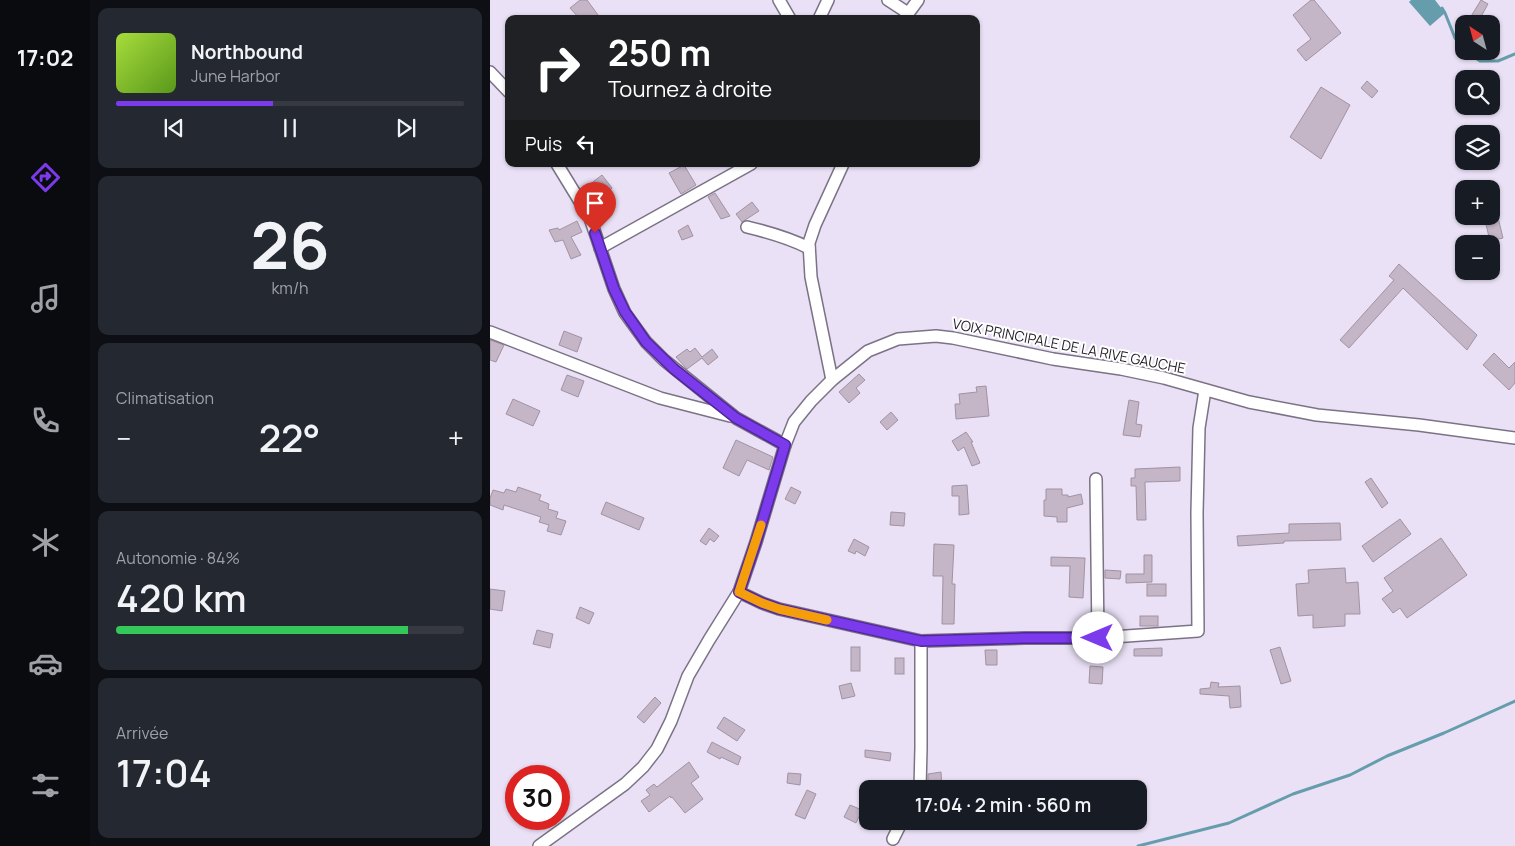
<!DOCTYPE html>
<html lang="fr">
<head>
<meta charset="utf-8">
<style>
	:root { --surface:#171b24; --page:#242831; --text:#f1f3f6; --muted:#9ea1a6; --line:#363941; --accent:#7c3aed }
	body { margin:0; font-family:Manrope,sans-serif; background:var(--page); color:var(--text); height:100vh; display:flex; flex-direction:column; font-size:19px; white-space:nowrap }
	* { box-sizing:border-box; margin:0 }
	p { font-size:16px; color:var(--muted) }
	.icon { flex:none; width:28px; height:28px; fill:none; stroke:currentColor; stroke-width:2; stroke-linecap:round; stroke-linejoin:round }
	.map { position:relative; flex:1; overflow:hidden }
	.drawer { display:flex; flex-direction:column; gap:8px; padding:8px; background:#0d0f14; width:400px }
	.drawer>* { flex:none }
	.guide { position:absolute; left:15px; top:15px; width:475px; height:152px; border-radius:10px; box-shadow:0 1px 4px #0004; background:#202124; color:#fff; overflow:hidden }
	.needle { width:32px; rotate:324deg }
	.fabs { position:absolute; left:965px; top:15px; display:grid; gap:10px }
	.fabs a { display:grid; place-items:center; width:45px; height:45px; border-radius:10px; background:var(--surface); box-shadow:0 1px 4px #0004; font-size:25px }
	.speed { position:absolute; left:15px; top:765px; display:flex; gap:10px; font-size:25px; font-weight:700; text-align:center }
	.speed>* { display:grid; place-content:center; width:65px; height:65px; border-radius:50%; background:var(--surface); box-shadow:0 1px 4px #0004; line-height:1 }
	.speed .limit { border:8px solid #d22; background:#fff; color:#111 }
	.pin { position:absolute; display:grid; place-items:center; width:42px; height:42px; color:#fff; margin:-51px -21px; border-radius:50% 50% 50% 0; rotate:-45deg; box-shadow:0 0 5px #0007 }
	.pin .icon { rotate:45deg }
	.me { position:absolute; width:55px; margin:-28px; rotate:270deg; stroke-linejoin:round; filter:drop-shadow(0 0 4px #0008) }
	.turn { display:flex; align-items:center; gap:18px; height:105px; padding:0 20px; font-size:22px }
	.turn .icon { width:65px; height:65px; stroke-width:2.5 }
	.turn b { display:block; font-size:35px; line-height:42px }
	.then { display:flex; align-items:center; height:48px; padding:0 20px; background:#0003; gap:10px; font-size:19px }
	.big { font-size:38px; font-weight:600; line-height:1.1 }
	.drawer .tile { flex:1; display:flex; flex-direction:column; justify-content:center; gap:8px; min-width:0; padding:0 18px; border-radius:10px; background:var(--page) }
	.drawer .dial { align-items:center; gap:0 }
	.dial b { font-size:65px; line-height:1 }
	.song { display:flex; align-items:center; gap:15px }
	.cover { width:60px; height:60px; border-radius:8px; background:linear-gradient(135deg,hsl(80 70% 55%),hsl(90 70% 35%)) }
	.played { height:5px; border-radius:2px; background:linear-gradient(90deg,var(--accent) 45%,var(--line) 45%) }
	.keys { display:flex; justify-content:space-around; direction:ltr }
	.heat { display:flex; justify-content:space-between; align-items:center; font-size:28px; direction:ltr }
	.charge { height:8px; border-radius:4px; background:linear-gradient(90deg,#34c759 84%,var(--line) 0) }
	.trip { position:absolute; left:369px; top:780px; width:288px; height:50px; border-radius:10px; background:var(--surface); box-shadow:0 1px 4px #0004; font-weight:600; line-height:50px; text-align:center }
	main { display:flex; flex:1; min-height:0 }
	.menu { display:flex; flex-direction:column; width:90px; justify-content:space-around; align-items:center; background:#090b0e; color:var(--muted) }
	.menu .icon { width:35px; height:35px }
	.menu .selected { color:var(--accent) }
	.menu b { font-size:22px; color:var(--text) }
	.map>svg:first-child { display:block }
	.water { fill:#669dad }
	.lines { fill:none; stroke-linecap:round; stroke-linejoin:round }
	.stream { stroke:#669dad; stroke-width:3 }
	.building { fill:#c4b5c7; stroke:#a193a3 }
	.minor-casing { stroke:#7b7385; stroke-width:14 }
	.minor { stroke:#fff; stroke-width:11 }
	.route-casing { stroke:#51269a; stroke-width:12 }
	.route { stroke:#7c3aed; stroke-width:9 }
	.slow { stroke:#f59e0b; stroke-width:9 }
	.labels { text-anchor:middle; stroke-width:4; stroke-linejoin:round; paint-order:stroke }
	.street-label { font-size:14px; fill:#221e26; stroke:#fff }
</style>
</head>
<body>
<main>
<nav class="menu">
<b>17:02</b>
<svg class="icon selected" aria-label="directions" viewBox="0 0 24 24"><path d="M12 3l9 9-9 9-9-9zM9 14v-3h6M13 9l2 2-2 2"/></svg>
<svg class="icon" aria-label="music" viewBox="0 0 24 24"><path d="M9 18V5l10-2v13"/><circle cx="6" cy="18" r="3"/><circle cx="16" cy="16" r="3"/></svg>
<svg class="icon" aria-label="phone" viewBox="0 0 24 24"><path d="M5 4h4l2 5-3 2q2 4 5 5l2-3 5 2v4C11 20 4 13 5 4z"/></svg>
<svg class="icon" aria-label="climate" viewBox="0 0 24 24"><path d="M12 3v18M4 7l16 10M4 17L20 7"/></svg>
<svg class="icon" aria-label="car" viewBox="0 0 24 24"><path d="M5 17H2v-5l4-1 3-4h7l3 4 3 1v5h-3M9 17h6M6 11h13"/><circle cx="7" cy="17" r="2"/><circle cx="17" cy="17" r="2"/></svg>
<svg class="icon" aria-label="filters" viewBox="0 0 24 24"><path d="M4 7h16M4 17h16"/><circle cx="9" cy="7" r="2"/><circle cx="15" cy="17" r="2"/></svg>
</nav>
<section class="drawer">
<div class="tile">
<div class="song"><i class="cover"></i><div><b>Northbound</b><p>June Harbor</p></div></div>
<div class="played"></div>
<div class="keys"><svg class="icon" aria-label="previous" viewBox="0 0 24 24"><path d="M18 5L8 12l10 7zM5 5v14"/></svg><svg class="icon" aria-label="pause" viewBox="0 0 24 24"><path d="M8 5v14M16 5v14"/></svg><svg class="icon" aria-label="next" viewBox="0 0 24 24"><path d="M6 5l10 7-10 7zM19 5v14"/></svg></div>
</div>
<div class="tile dial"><b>26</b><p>km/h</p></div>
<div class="tile"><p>Climatisation</p>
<div class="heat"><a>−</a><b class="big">22°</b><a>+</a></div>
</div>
<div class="tile"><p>Autonomie · 84%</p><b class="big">420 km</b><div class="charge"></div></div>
<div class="tile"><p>Arrivée</p><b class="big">17:04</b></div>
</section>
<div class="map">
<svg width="1025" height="846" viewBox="0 0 1025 846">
	<rect width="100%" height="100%" fill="#eae1f6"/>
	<!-- water -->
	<polygon class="water" points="921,0 945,0 955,13 940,26 919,2"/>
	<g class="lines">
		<!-- stream -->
		<g class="stream">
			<polyline points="952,8 955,13 965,38 974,49"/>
			<polyline points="975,51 990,61 1008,61 1025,54"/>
			<polyline points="648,846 739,823 803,794 860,775 897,756 954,733 1025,701"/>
		</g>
	</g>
	<!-- building -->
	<g class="building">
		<polygon points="90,0 97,0 111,19 90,19 80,8"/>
		<polygon points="821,0 824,0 851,33 816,61 807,50 821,39 803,15"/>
		<polygon points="991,0 998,4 988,22 980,18"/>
		<polygon points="877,81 888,91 882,98 871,88"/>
		<polygon points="831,87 860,105 831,159 800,137"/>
		<polygon points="194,165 206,185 191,194 179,173"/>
		<polygon points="112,175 122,188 111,199 99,185"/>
		<polygon points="225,193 240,216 231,219 218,197"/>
		<polygon points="1004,201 1013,238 1000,241 994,216 1001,216 1001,202"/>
		<polygon points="262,202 269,211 252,222 246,214"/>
		<polygon points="87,221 92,232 81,237 91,255 81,259 73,240 65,242 59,230 68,228 69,230"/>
		<polygon points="198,225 203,236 192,240 188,231"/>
		<polygon points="909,264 987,335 977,350 913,288 859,348 850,340 904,280 899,276"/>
		<polygon points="74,331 92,338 87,352 69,345"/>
		<polygon points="0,340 14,345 6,362 0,360"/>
		<polygon points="205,348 212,357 222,349 228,357 218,365 212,358 197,369 186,357 197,349 200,352"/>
		<polygon points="1004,353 1019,368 1025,362 1025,383 1019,390 993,365"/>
		<polygon points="369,374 375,380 366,388 370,393 359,403 349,392"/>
		<polygon points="77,375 94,381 88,397 71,390"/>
		<polygon points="496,386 499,416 466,419 465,404 470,404 469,394 487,392 486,387"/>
		<polygon points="23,399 50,411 43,426 16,414"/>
		<polygon points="639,400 649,402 646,424 652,425 650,437 633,435"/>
		<polygon points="401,412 408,420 397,430 390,422"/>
		<polygon points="476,432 483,442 481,442 490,463 482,466 474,447 468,451 462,441"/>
		<polygon points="246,440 283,457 279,470 257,460 249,476 233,468"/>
		<polygon points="690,467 690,481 655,482 656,520 647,520 646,486 641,486 641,478 645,478 645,469"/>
		<polygon points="881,478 898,503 892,508 875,482"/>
		<polygon points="477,485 479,514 469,515 469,496 462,496 462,486"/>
		<polygon points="28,487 51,495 49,500 59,504 58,509 68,512 66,518 76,521 71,535 57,531 59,525 49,522 51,517 14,505 13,510 0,505 0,498 3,490 14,493 16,489 26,492"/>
		<polygon points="301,487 311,492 305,504 295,499"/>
		<polygon points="556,489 572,489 572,495 578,495 578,497 591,494 593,504 577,508 577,522 567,522 567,517 554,516 554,500 556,500"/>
		<polygon points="116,502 154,518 149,530 111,514"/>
		<polygon points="401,512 415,513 414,526 400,525"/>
		<polygon points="910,519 921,534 883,562 872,546"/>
		<polygon points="850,523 851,540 794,541 794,543 748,546 747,536 799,533 799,524"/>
		<polygon points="219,528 229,536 224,542 220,539 216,545 210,541"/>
		<polygon points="951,538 977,575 917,618 910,608 903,613 892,599 903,591 894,578"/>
		<polygon points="364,539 379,547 375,556 366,551 365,554 358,551"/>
		<polygon points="444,544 464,545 462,584 465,584 464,624 452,624 453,576 443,576"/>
		<polygon points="654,555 662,555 662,582 636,583 636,574 654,574"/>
		<polygon points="561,557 595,558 593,598 579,597 580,566 561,566"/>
		<polygon points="855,568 856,583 868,582 870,614 855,614 855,626 823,628 823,615 808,616 806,584 819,583 818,570"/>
		<polygon points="615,570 631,571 630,579 615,578"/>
		<rect x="657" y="584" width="19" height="12"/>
		<polygon points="0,589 15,591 12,611 0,609"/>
		<polygon points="90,607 104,613 99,624 86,618"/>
		<rect x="650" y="616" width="18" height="10"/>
		<polygon points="47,630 63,634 60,648 43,644"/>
		<rect x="361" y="647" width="9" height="24"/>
		<polygon points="790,647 801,681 791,684 780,650"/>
		<polygon points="672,648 672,656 644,656 644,649"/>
		<polygon points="495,650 507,650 507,665 496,665"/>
		<rect x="405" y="658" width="9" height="16"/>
		<polygon points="600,666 613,667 612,684 599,683"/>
		<polygon points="721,682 729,683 728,687 750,686 751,707 740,708 739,696 710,694 710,689 720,688"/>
		<polygon points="361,683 365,696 352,699 349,686"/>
		<polygon points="165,697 171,703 154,723 147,717"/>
		<polygon points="234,717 255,730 247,741 227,728"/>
		<polygon points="222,742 251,757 248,765 231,757 230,759 217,752"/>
		<polygon points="375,750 401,753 400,761 375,757"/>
		<polygon points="199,762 209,777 201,783 213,799 195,813 182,797 181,798 180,796 159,812 151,801 160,795 156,790 164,784 167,787"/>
		<polygon points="451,772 452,789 443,789 443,784 438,785 438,774"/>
		<polygon points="298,773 311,774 310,785 297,783"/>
		<polygon points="317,790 326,794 315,819 305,815"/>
		<polygon points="360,805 372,810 366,823 354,817"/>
	</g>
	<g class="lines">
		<!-- minor casing -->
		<g class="minor-casing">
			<g id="minor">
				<polyline points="289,0 300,19"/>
				<polyline points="398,0 418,13"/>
				<polyline points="329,19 338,0"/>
				<polyline points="414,19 428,0"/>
				<polyline points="0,72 19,92"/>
				<polyline points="67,164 100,218 124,289 135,313 156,342 174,360 246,418 295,445"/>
				<path d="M257,227C278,232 299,238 319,248"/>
				<polyline points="110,248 261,164"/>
				<polyline points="0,332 170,398 240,416"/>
				<polyline points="342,380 321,277 319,243 325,225 353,164"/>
				<polyline points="606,479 608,638"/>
				<polyline points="249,592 272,603 289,609 431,641 535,638 608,638 708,631 707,513 709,428 715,390"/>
				<polyline points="430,789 431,748 431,641"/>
				<polyline points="403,839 412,821"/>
				<polyline points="49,846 135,784 153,767 167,749 181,721 198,676 219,640 249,592 266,542 295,445 304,422 321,401 342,380 378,351 408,339 446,336 463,338 563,359 631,369 674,378 759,402 827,415 929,425 1025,438"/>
			</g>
		</g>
		<!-- minor -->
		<use href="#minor" class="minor"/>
	</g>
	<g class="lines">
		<!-- route casing -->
		<g class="route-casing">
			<polyline id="route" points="105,233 124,289 135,312 156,342 184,369 246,418 295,445 266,542 249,592 272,603 289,609 431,641 534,638 608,638"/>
		</g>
		<!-- route -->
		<use href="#route" class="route"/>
		<!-- slow -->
		<polyline class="slow" points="271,525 249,592 272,603 289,609 337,620"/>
	</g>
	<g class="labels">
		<!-- street labels -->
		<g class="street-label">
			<text transform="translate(579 346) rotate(11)" y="5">VOIX PRINCIPALE DE LA RIVE GAUCHE</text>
		</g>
	</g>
</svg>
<div class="fabs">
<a><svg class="needle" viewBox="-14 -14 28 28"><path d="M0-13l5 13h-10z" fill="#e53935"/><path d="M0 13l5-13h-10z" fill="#9ea1a6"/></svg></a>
<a><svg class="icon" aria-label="search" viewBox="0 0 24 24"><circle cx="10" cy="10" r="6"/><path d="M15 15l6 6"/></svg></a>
<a><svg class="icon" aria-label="layers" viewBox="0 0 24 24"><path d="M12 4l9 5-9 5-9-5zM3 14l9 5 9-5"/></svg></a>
<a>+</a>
<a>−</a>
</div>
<div class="speed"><div class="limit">30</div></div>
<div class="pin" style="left:105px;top:233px;background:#d93025"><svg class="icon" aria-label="arrive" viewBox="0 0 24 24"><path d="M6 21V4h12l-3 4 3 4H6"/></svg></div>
<svg class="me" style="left:608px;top:638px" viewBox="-20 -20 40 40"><circle r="19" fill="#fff"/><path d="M0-13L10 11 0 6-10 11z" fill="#7c3aed"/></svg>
<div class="trip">17:04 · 2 min · 560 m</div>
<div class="guide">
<div class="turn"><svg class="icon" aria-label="right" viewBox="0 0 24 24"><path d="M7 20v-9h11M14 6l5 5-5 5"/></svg><div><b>250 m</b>Tournez à droite</div></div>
<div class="then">Puis<svg class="icon" aria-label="left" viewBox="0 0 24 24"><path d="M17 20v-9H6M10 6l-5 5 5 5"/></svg></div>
</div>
</div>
</main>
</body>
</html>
